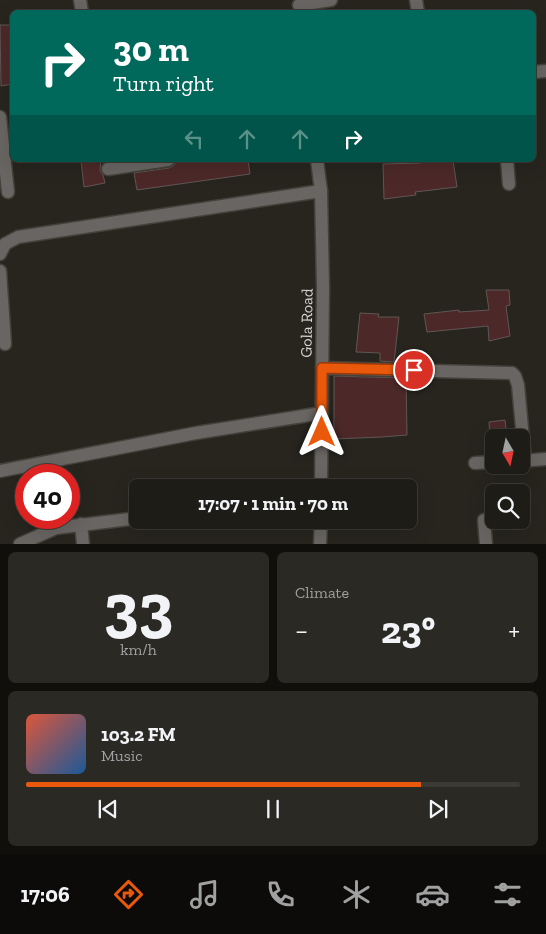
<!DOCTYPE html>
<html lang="en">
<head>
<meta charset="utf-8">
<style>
	:root { --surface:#1d1c16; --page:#2a2923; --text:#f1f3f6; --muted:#a0a1a1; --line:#3b3a35; --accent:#ea580c }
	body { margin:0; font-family:"Zilla Slab",serif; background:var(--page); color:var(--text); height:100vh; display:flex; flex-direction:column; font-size:19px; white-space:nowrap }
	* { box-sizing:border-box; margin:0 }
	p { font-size:16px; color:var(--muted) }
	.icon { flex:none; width:28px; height:28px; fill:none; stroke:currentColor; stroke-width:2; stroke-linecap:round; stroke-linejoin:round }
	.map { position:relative; height:544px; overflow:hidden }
	.drawer { display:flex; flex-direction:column; gap:8px; padding:8px; background:#100f0c; flex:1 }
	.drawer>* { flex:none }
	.guide { position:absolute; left:10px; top:10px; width:526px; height:152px; border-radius:8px; box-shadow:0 5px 20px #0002,0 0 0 1px var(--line); background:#00695c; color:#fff; overflow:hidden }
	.needle { width:32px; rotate:171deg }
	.buttons { position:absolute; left:485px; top:429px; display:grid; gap:10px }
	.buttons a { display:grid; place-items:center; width:45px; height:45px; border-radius:8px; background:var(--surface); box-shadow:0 5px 20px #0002,0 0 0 1px var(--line); font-size:25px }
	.speed { position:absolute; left:15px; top:464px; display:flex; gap:10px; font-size:25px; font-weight:700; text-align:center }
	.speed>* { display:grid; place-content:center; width:65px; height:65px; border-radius:50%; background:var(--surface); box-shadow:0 5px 20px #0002,0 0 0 1px var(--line); line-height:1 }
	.speed .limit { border:8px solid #d22; background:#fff; color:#111 }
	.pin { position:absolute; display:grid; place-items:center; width:42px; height:42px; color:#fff; margin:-21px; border:2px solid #fff; border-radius:50%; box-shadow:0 1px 5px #0007 }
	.me { position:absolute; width:55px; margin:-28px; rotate:0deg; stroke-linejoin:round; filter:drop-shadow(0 0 4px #0008) }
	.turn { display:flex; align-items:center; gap:18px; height:105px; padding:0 20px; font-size:22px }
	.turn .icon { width:65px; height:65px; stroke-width:2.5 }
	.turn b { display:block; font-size:35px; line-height:42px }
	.lanes { display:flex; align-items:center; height:48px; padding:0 20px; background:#0003; justify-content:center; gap:25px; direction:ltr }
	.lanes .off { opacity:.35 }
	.big { font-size:38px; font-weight:700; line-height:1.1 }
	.drawer .card { flex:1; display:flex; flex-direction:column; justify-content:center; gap:8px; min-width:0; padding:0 18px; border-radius:8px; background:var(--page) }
	.drawer .dial { align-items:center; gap:0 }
	.dial b { font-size:65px; line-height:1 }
	.song { display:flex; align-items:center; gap:15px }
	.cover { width:60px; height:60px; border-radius:8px; background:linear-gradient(135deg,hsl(10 70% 55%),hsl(210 70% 35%)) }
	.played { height:5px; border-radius:2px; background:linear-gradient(90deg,var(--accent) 80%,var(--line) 80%) }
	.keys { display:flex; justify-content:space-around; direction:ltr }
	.heat { display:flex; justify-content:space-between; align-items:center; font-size:28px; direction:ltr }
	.drawer .tiles { flex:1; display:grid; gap:8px; grid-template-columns:1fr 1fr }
	.card:last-child { grid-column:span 2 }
	.trip { position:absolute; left:129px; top:479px; width:288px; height:50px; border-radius:8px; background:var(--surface); box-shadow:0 5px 20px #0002,0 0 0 1px var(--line); font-weight:700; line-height:50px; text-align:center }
	.dock { display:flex; height:80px; justify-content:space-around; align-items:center; background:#0c0b09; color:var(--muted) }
	.dock .icon { width:35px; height:35px }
	.dock .on { color:var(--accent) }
	.dock b { font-size:22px; color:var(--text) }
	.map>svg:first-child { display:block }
	.building { fill:#4c2928; stroke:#605655 }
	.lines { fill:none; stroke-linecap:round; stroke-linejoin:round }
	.minor-casing { stroke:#43413a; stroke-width:15 }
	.minor { stroke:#686562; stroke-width:12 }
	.route-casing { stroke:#983908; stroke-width:12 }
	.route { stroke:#ea580c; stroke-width:9 }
	.labels { text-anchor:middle; stroke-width:5; stroke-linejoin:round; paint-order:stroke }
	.street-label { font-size:16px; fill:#d5d4cf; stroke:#27251e }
</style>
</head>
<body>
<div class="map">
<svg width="546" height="544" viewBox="0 0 546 544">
	<rect width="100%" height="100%" fill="#27251e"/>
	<!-- building -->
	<g class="building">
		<polygon points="0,25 12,25 12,84 1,86"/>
		<polygon points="81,160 101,160 100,171 103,175 105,183 84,187"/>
		<polygon points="187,160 248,160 250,174 137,190 134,173 169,168 173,166 176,162"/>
		<polygon points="420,160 453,160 457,187 415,192 416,195 384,199 383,164 421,163"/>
		<polygon points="486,290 509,290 510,305 506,306 510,336 489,341 488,326 427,332 424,314 459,310 459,312 489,310"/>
		<polygon points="360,313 379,314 378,317 399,317 394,362 380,361 380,353 356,352"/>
		<polygon points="334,376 406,378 407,435 382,437 334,439"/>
		<polygon points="505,420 507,438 490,438 489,422"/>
	</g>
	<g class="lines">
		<!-- minor casing -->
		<g class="minor-casing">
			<g id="minor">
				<polyline points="80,0 82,12"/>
				<polyline points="416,0 418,12"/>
				<polyline points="299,5 331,0"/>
				<polyline points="534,72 546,71"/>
				<polyline points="0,117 8,192"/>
				<polyline points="317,160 321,191 323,287 321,488"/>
				<polyline points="507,160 509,184"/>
				<polyline points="108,169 168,160"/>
				<polyline points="0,254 5,244 18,237 321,191"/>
				<polyline points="0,271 5,344"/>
				<polyline points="322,368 512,373 515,376 518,385 525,460"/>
				<polyline points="521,461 546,459"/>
				<polyline points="475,463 494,462"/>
				<polyline points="0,471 196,433 322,413"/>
				<polyline points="484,520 486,544"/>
				<polyline points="81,524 83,544"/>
				<polyline points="20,544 56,528 138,518"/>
				<polyline points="320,544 321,520"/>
			</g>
		</g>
		<!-- minor -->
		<use href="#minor" class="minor"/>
	</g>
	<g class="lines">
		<!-- route casing -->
		<g class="route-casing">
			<polyline id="route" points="322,432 322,368 414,370"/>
		</g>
		<!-- route -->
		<use href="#route" class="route"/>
	</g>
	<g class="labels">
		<!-- street labels -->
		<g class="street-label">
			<text transform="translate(306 323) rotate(-89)" y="6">Gola Road</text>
		</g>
	</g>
</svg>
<div class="buttons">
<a><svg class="needle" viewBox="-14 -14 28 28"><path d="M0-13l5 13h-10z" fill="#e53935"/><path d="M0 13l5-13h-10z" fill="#a0a1a1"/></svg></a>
<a><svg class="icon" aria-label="search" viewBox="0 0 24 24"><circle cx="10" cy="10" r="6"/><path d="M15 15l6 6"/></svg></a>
</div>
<div class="speed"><div class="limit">40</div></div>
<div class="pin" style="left:414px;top:370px;background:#d93025"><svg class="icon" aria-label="arrive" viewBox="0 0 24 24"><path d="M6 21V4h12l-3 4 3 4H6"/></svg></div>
<svg class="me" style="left:322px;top:432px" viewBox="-20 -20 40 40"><path d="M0-17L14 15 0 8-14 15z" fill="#ea580c" stroke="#fff" stroke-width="4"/></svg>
<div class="trip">17:07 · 1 min · 70 m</div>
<div class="guide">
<div class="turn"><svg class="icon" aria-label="right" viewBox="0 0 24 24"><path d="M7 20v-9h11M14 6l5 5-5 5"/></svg><div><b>30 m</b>Turn right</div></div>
<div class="lanes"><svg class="icon off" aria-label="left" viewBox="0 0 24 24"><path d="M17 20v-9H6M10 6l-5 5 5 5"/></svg><svg class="icon off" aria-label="ahead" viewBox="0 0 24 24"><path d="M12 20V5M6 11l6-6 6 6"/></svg><svg class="icon off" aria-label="ahead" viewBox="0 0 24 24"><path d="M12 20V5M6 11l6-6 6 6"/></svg><svg class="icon" aria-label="right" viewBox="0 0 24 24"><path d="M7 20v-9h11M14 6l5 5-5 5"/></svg></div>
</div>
</div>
<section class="drawer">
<div class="tiles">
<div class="card dial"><b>33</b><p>km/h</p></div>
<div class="card"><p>Climate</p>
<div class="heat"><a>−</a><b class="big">23°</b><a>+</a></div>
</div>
<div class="card">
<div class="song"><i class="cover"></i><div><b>103.2 FM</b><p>Music</p></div></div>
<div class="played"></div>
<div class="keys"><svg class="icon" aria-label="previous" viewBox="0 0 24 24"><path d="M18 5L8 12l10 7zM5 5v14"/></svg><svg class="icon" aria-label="pause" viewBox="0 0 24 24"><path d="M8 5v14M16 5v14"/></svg><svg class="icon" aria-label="next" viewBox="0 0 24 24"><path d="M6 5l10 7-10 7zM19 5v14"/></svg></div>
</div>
</div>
</section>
<nav class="dock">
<b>17:06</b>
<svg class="icon on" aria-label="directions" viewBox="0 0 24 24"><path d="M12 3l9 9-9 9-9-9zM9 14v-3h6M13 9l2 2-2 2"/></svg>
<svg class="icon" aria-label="music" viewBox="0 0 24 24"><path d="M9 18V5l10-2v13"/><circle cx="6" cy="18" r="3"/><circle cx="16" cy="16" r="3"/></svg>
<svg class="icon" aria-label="phone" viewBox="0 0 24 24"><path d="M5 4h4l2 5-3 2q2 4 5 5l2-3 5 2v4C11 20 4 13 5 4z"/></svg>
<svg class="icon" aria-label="climate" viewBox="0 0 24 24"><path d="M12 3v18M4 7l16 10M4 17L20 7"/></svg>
<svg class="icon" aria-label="car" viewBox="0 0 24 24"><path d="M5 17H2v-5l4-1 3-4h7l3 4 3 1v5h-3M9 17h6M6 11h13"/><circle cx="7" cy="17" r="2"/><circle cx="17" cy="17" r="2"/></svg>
<svg class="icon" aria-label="filters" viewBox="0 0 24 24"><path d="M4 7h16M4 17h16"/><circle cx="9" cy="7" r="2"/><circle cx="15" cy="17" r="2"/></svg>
</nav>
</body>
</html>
